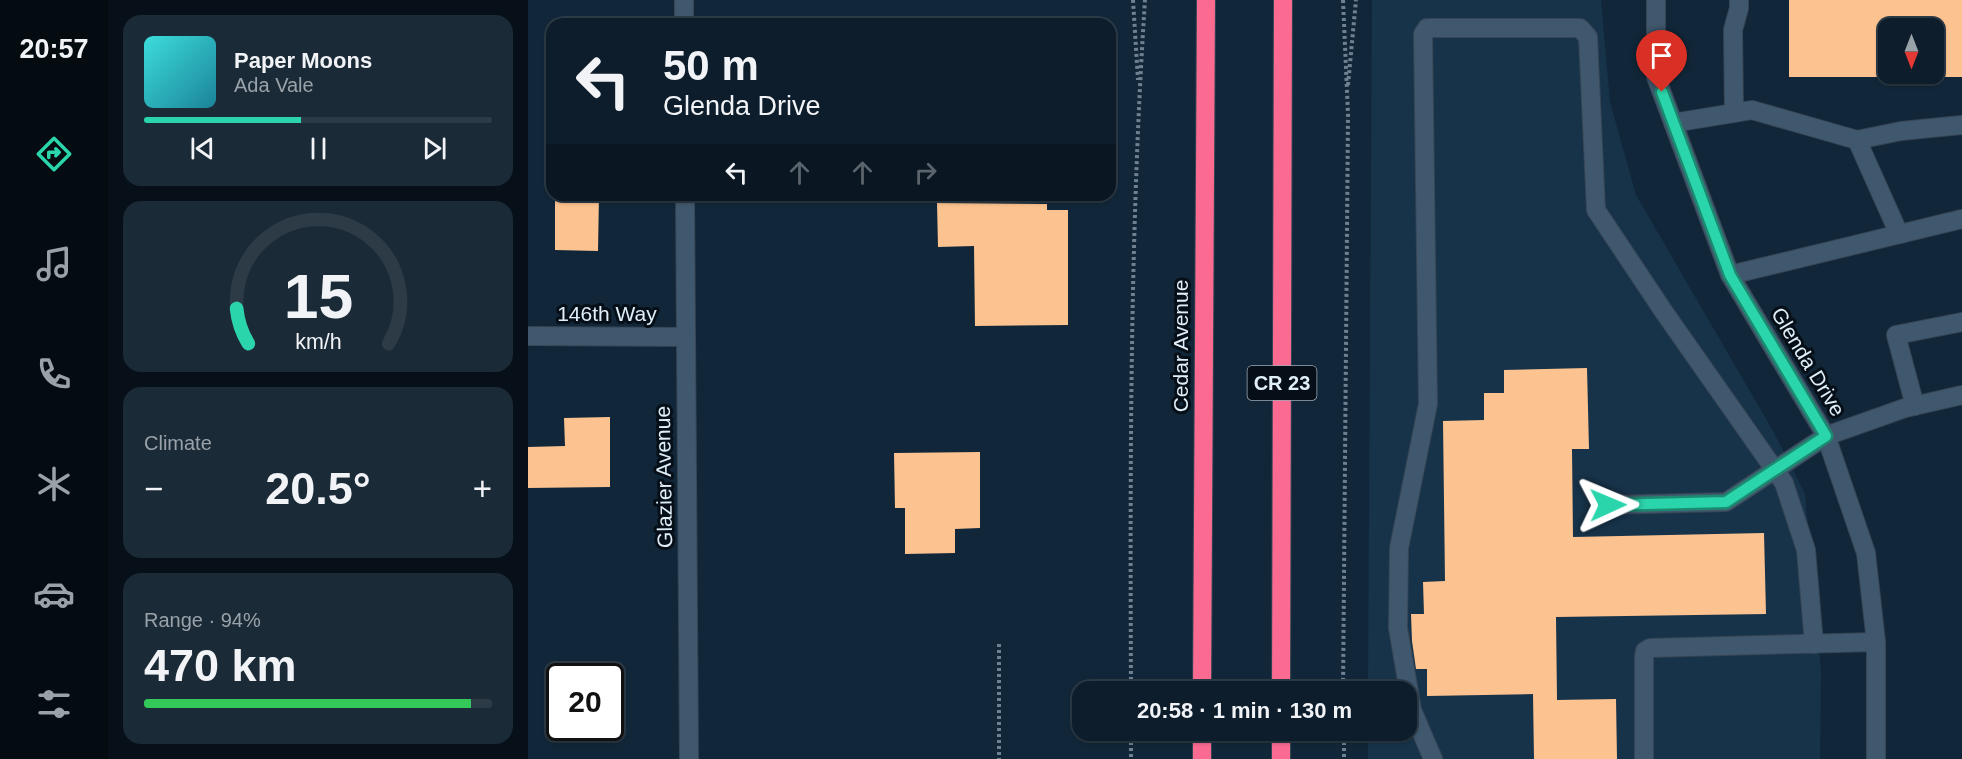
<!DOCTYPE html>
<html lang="en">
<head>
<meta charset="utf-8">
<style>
	:root { --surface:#0d1d2b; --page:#1b2a37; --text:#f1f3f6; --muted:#9aa2a9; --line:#2d3b47; --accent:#2bd5ac }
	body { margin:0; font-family:Arial,sans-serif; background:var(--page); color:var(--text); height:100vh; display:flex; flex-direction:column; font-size:22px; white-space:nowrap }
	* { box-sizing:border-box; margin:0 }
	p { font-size:20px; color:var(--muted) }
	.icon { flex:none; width:33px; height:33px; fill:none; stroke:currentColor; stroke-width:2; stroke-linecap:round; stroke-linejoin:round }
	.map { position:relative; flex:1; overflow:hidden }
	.drawer { display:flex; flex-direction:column; gap:15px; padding:15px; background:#071018; width:420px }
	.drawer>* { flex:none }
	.banner { position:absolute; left:18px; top:18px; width:570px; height:183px; border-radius:18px; box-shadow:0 2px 4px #0004,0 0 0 2px var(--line); background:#0d1d2b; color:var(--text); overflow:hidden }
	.needle { width:39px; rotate:180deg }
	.controls { position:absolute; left:1350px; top:18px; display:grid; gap:12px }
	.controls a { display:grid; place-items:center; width:66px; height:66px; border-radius:12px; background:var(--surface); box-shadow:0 2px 4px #0004,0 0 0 2px var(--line); font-size:30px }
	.speed { position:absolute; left:18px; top:663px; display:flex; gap:12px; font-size:30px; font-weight:700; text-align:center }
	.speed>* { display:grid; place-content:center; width:78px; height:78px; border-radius:50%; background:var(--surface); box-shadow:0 2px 4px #0004,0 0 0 2px var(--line); line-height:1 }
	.speed .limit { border:3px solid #111; border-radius:9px; background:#fff; color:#111 }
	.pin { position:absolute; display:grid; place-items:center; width:51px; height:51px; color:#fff; margin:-62px -26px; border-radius:50% 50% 50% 0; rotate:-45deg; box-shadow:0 0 6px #0007 }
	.pin .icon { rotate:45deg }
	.me { position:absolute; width:66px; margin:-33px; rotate:89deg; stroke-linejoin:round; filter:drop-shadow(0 0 4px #0008) }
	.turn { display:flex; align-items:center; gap:21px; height:126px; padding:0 18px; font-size:27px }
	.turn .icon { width:78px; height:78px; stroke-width:2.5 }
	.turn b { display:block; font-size:42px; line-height:51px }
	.lanes { display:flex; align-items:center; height:57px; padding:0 18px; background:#0003; justify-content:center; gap:30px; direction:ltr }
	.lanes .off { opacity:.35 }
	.big { font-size:45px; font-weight:700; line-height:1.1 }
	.drawer .card { flex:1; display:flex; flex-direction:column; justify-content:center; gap:9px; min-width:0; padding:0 21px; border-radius:18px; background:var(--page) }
	.drawer .dial { align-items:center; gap:0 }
	.dial svg { height:156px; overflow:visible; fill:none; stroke:var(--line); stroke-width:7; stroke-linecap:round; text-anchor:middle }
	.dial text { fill:var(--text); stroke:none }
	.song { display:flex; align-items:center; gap:18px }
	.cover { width:72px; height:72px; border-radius:9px; background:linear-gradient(135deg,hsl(180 70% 55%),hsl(190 70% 35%)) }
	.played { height:6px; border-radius:3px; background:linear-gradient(90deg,var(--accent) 45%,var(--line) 45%) }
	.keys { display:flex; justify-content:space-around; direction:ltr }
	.heat { display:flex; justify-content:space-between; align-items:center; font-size:33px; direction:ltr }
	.charge { height:9px; border-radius:4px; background:linear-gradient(90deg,#34c759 94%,var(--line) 0) }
	.trip { position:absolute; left:544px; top:681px; width:345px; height:60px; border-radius:18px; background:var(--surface); box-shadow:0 2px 4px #0004,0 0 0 2px var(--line); font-weight:700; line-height:60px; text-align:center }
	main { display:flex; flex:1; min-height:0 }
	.tab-bar { display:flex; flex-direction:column; width:108px; justify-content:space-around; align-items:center; background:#050c11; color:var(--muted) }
	.tab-bar .icon { width:42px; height:42px }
	.tab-bar .active { color:var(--accent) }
	.tab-bar b { font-size:27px; color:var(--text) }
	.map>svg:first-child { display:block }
	.built { fill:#17334a }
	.building { fill:#fcc390; fill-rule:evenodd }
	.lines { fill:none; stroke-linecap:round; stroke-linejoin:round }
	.minor-casing { stroke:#364554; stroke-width:20 }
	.highway-casing { stroke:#364554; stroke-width:20 }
	.path { stroke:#6f8191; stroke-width:4; stroke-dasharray:3 3; stroke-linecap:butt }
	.minor { stroke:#40586d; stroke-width:18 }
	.highway { stroke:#fa6a91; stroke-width:18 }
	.route-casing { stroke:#1c8a70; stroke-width:15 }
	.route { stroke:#2bd5ac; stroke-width:10 }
	.labels { text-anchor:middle; stroke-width:6; stroke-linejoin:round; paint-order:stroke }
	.shield { fill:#060f17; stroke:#9fabb6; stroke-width:1.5 }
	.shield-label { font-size:20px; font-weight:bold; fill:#e0eefa }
	.street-label { font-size:21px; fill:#e0eefa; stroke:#060f17 }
</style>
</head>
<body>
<main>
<nav class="tab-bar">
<b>20:57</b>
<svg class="icon active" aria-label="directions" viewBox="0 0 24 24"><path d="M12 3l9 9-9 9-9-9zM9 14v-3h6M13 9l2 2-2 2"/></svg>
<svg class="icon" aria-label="music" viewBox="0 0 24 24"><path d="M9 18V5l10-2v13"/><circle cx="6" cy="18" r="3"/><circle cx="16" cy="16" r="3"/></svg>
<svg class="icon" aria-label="phone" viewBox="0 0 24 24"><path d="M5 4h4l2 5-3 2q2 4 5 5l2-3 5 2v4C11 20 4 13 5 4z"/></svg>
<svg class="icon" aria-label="climate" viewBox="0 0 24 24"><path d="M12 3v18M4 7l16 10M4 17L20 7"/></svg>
<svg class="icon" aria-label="car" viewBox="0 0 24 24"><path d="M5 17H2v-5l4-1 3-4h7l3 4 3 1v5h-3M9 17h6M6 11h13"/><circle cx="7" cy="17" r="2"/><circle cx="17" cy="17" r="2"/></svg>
<svg class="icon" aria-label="filters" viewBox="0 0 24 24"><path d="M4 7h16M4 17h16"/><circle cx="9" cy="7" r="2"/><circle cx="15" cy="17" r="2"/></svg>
</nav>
<section class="drawer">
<div class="card">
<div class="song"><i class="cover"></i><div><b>Paper Moons</b><p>Ada Vale</p></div></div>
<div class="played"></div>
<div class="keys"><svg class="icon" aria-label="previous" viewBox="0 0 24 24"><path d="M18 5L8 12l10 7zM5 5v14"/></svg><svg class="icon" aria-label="pause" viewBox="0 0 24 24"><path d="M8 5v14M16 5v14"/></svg><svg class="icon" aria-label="next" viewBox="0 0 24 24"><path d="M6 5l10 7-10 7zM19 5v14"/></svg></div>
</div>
<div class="card dial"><svg viewBox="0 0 100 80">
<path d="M14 69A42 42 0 1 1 86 69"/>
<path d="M14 69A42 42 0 0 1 8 51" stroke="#2bd5ac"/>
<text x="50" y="56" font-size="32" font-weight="700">15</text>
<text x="50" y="72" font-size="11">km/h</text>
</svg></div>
<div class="card"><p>Climate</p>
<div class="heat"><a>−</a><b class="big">20.5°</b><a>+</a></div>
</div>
<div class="card"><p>Range · 94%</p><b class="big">470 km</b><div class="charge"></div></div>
</section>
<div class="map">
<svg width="1434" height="759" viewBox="0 0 1434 759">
	<rect width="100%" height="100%" fill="#112739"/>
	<!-- built -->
	<polygon class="built" points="844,0 1073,0 1082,102 1108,195 1245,431 1277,494 1293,671 1292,759 840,759 840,731 879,730 879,692 840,691"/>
	<!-- building -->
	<g class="building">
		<path d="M1261,0H1434V77H1261ZM1360,28H1406V74H1360Z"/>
		<polygon points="27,195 71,195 70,251 27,250"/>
		<polygon points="409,203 519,204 519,210 540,210 540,325 447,326 446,246 410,247"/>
		<polygon points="1059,368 1061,449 1044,449 1045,537 1236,533 1238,614 1028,617 1029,700 1088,699 1089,759 1006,759 1005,694 899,696 899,669 888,669 884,641 883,614 896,614 895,582 917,581 915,421 956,420 956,393 976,393 976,370"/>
		<polygon points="82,417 82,487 0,488 0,447 37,446 36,418"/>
		<polygon points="452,452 452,528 427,529 427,553 377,554 377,508 367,508 366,453"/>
	</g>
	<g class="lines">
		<!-- minor casing -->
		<g class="minor-casing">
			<g id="minor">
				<polyline points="156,0 156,24"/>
				<polyline points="1128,0 1128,77 1202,275 1298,436 1338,553 1348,642 1348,759"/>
				<polyline points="1206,113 1205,30 1211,8 1211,0"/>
				<polyline points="1145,123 1224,110 1329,140 1371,234"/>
				<polyline points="1329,140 1373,131 1434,125"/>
				<polyline points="157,195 161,759"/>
				<polyline points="1202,275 1434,219"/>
				<polyline points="0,336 157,337"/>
				<polyline points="1387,406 1368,335 1434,322"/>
				<polyline points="1080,505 1198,502 1298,436 1377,408 1434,395"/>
				<polyline points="905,759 884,710 870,628 871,548 900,404 895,34 899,28 1052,28 1060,37 1068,210 1136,312 1256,483 1278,550 1286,644"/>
				<polyline points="1116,759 1116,657 1117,651 1122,648 1348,642"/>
			</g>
		</g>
		<!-- highway casing -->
		<g class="highway-casing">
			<g id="highway">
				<polyline points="674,692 678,0"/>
				<polyline points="753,692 755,0"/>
				<polyline points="674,759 674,730"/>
				<polyline points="753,759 753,730"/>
			</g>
		</g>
		<!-- path -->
		<g class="path">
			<polyline points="605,0 610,80"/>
			<polyline points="815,0 820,114 815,692"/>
			<polyline points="820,85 828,0"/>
			<polyline points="471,644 471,759"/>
			<path d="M603,692C602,461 602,230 617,0"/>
			<polyline points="603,730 603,759"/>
			<polyline points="816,730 816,759"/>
		</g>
		<!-- minor -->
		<use href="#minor" class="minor"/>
		<!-- highway -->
		<use href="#highway" class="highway"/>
	</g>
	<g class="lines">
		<!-- route casing -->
		<g class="route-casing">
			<polyline id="route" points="1080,505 1198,502 1298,436 1202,275 1134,92"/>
		</g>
		<!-- route -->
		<use href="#route" class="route"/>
	</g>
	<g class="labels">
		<!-- shield labels -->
		<rect class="shield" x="719.5" y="366" width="69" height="34" rx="4.5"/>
		<g class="shield-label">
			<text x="754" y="390">CR 23</text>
		</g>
		<!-- street labels -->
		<g class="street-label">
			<text x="79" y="321">146th Way</text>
			<text transform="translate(653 346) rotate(-90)" y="7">Cedar Avenue</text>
			<text transform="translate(1280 362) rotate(59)" y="7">Glenda Drive</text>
			<text transform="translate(136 477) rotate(-91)" y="7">Glazier Avenue</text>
		</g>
	</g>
</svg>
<div class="controls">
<a><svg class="needle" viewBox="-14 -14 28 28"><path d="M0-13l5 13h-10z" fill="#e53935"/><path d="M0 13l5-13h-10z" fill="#9aa2a9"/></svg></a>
</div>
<div class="speed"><div class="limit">20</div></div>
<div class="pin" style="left:1134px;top:92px;background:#d93025"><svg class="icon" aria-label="arrive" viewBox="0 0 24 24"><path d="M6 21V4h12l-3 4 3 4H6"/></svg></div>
<svg class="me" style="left:1080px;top:505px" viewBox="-20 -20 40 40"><path d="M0-17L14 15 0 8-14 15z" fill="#2bd5ac" stroke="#fff" stroke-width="4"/></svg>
<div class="trip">20:58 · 1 min · 130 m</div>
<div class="banner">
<div class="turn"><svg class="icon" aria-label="left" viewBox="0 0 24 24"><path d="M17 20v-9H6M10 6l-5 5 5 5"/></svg><div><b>50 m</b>Glenda Drive</div></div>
<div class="lanes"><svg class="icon" aria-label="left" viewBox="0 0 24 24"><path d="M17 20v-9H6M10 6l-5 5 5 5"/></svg><svg class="icon off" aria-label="ahead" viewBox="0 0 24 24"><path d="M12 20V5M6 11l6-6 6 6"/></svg><svg class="icon off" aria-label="ahead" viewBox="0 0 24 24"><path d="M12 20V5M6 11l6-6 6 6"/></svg><svg class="icon off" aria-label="right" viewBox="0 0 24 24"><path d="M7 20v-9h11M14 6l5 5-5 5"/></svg></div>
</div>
</div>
</main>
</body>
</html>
